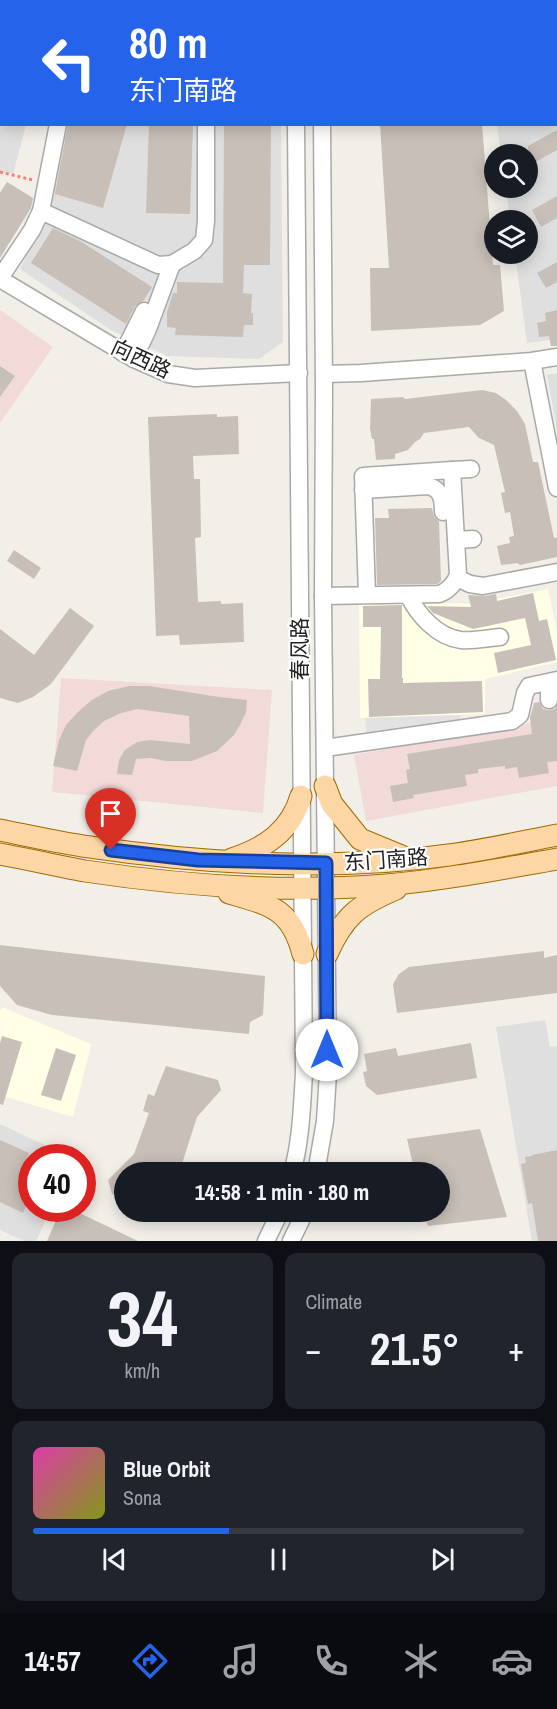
<!DOCTYPE html>
<html lang="en">
<head>
<meta charset="utf-8">
<style>
	:root { --surface:#171b24; --page:#20242c; --text:#f1f3f6; --muted:#9ea1a6; --line:#363941; --accent:#2563eb }
	body { margin:0; font-family:"Archivo Narrow","Noto Sans SC",sans-serif; background:var(--page); color:var(--text); height:100vh; display:flex; flex-direction:column; font-size:22px; white-space:nowrap }
	* { box-sizing:border-box; margin:0 }
	p { font-size:20px; color:var(--muted) }
	.icon { flex:none; width:33px; height:33px; fill:none; stroke:currentColor; stroke-width:2; stroke-linecap:round; stroke-linejoin:round }
	.map { position:relative; height:1241px; overflow:hidden }
	.details { display:flex; flex-direction:column; gap:12px; padding:12px; background:#0d0f14; flex:1 }
	.details>* { flex:none }
	.hud { position:absolute; left:0px; top:0px; width:558px; height:126px; box-shadow:0 3px 15px #0003; background:#2563eb; color:#fff; overflow:hidden }
	.tools { position:absolute; left:484px; top:144px; display:grid; gap:12px }
	.tools a { display:grid; place-items:center; width:54px; height:54px; border-radius:50%; background:var(--surface); box-shadow:0 3px 15px #0003; font-size:30px }
	.speed { position:absolute; left:18px; top:1144px; display:flex; gap:12px; font-size:30px; font-weight:700; text-align:center }
	.speed>* { display:grid; place-content:center; width:78px; height:78px; border-radius:50%; background:var(--surface); box-shadow:0 3px 15px #0003; line-height:1 }
	.speed .limit { border:9px solid #d22; background:#fff; color:#111 }
	.pin { position:absolute; display:grid; place-items:center; width:51px; height:51px; color:#fff; margin:-62px -26px; border-radius:50% 50% 50% 0; rotate:-45deg; box-shadow:0 0 6px #0007 }
	.pin .icon { rotate:45deg }
	.me { position:absolute; width:66px; margin:-33px; rotate:0deg; stroke-linejoin:round; filter:drop-shadow(0 0 4px #0008) }
	.turn { display:flex; align-items:center; gap:21px; height:126px; padding:0 30px; font-size:27px }
	.turn .icon { width:78px; height:78px; stroke-width:2.5 }
	.turn b { display:block; font-size:42px; line-height:51px }
	.big { font-size:45px; font-weight:800; line-height:1.1 }
	.details .widget { flex:1; display:flex; flex-direction:column; justify-content:center; gap:9px; min-width:0; padding:0 21px; border-radius:12px; background:var(--page) }
	.details .dial { align-items:center; gap:0 }
	.dial b { font-size:78px; line-height:1 }
	.song { display:flex; align-items:center; gap:18px }
	.cover { width:72px; height:72px; border-radius:9px; background:linear-gradient(135deg,hsl(320 70% 55%),hsl(70 70% 35%)) }
	.played { height:6px; border-radius:3px; background:linear-gradient(90deg,var(--accent) 40%,var(--line) 40%) }
	.keys { display:flex; justify-content:space-around; direction:ltr }
	.heat { display:flex; justify-content:space-between; align-items:center; font-size:33px; direction:ltr }
	.details .tiles { flex:1; display:grid; gap:12px; grid-template-columns:1fr 1fr }
	.widget:last-child { grid-column:span 2 }
	.trip { position:absolute; left:114px; top:1162px; width:336px; height:60px; border-radius:30px; background:var(--surface); box-shadow:0 3px 15px #0003; font-weight:800; line-height:60px; text-align:center }
	.tab-bar { display:flex; height:96px; justify-content:space-around; align-items:center; background:#090b0e; color:var(--muted) }
	.tab-bar .icon { width:42px; height:42px }
	.tab-bar .selected { color:var(--accent) }
	.tab-bar b { font-size:27px; color:var(--text) }
	.map>svg:first-child { display:block }
	.residential { fill:#e0dfdf }
	.commercial { fill:#f2dad9 }
	.education { fill:#ffffe5 }
	.parking { fill:#e2e2e2 }
	.building { fill:#c7bfb8 }
	.lines { fill:none; stroke-linecap:round; stroke-linejoin:round }
	.minor-casing { stroke:#a9a9a9; stroke-width:19 }
	.major-casing { stroke:#a06b00; stroke-width:23 }
	.path { stroke:#fa8072; stroke-width:3; stroke-dasharray:3 3; stroke-linecap:butt }
	.minor { stroke:#fff; stroke-width:16 }
	.major { stroke:#fcd6a4; stroke-width:21 }
	.route-casing { stroke:#184099; stroke-width:15 }
	.route { stroke:#2563eb; stroke-width:10 }
	.labels { text-anchor:middle; stroke-width:4.5; stroke-linejoin:round; paint-order:stroke }
	.street-label { font-size:21px; fill:#222; stroke:#fff }
</style>
</head>
<body>
<div class="map">
<svg width="557" height="1241" viewBox="0 0 557 1241">
	<rect width="100%" height="100%" fill="#f2efe9"/>
	<!-- residential -->
	<g class="residential">
		<polygon points="0,0 58,0 58,2 2,2 2,124 26,125 13,174 0,172"/>
		<polygon points="96,0 281,0 281,1 95,2"/>
		<polygon points="435,0 557,0 557,339 527,343 515,254 528,254 528,220 510,220 506,188 528,188 528,154 501,154 497,125 556,124 556,2 436,2"/>
		<polygon points="68,125 281,125 283,342 259,359 167,356 111,330 20,269 49,209"/>
		<polygon points="557,373 557,430 547,375"/>
		<polygon points="545,1020 550,1047 557,1046 557,1241 532,1241 496,1027"/>
		<polygon points="0,1124 73,1158 32,1158 32,1209 51,1209 36,1241 24,1241 0,1230"/>
	</g>
	<!-- commercial -->
	<g class="commercial">
		<polygon points="0,310 53,347 0,423"/>
		<polygon points="61,678 272,690 263,813 52,792"/>
		<polygon points="557,718 557,786 366,821 354,755"/>
	</g>
	<!-- education -->
	<g class="education">
		<polygon points="548,589 557,632 557,662 485,679 485,714 360,718 359,601 406,601 470,604"/>
		<polygon points="2,1007 91,1044 73,1117 0,1095 0,1012"/>
	</g>
	<!-- parking -->
	<polygon class="parking" points="460,715 461,725 367,738 365,718"/>
	<!-- building -->
	<g class="building">
		<polygon points="68,124 127,124 103,208 55,194"/>
		<polygon points="149,124 193,124 190,214 146,213"/>
		<polygon points="224,124 271,124 270,265 244,265 243,293 252,294 251,313 253,313 253,325 244,325 243,337 175,335 176,328 167,327 167,312 173,293 177,293 177,282 223,283"/>
		<polygon points="380,124 482,124 493,265 500,265 504,311 480,325 371,331 370,268 389,268"/>
		<polygon points="557,130 557,150 528,166 528,146"/>
		<polygon points="7,182 33,198 31,208 0,258 0,193"/>
		<polygon points="557,196 557,218 541,227 532,210"/>
		<polygon points="53,228 80,241 152,287 143,301 135,306 126,324 31,263"/>
		<polygon points="557,262 557,282 546,288 537,273"/>
		<polygon points="557,310 557,346 551,346 549,336 539,337 537,323 546,321 545,313"/>
		<polygon points="0,366 15,376 0,397"/>
		<polygon points="482,390 496,393 506,400 517,411 525,424 533,462 538,462 554,538 557,537 557,557 520,565 517,563 501,565 497,546 510,543 509,537 514,536 510,512 505,513 501,493 505,492 494,445 479,438 469,427 424,433 420,439 415,442 408,450 395,454 395,459 376,460 374,439 372,439 370,429 371,399 403,397 405,399"/>
		<polygon points="217,414 217,417 238,416 239,454 193,456 194,479 200,479 201,537 195,538 198,602 221,601 221,604 243,603 244,642 180,645 179,635 156,636 148,417"/>
		<polygon points="432,508 434,517 439,521 441,581 437,584 377,585 375,518 389,518 388,509"/>
		<polygon points="14,550 41,568 34,579 7,561"/>
		<polygon points="533,593 539,621 547,619 556,660 498,673 494,653 531,645 525,618 473,629 433,613 427,606 471,607 468,595 485,596 496,594 497,601"/>
		<polygon points="402,605 402,678 403,678 403,683 482,681 483,712 369,717 368,679 380,679 381,627 363,627 363,606"/>
		<polygon points="70,608 94,626 51,684 33,697 18,703 0,698 0,629 34,655"/>
		<polygon points="129,686 149,686 219,697 247,700 246,712 241,723 234,735 217,751 192,761 166,761 151,758 136,759 132,775 117,774 119,760 125,750 137,742 150,740 190,744 189,716 137,709 121,713 104,721 94,730 86,740 77,771 53,766 59,740 66,725 79,711 92,700 108,691"/>
		<polygon points="539,702 543,709 548,710 554,709 557,706 557,761 547,762 549,773 519,778 517,767 505,769 505,766 478,769 478,773 465,775 467,786 413,795 414,798 393,802 390,786 408,783 406,770 410,769 407,754 532,734 530,718 534,703"/>
		<polygon points="0,945 265,976 263,1015 250,1022 249,1034 52,1015 17,1005 0,986"/>
		<polygon points="544,951 544,958 557,955 557,993 397,1013 393,984 399,974 409,967"/>
		<polygon points="2,1036 22,1042 3,1105 0,1104 0,1043"/>
		<polygon points="471,1043 477,1078 377,1095 366,1086 363,1072 367,1071 364,1054 396,1048 398,1056"/>
		<polygon points="56,1048 76,1055 61,1101 41,1095"/>
		<polygon points="166,1066 218,1080 221,1090 197,1117 179,1173 124,1173 124,1199 112,1194 108,1180 134,1154 149,1113 143,1111 148,1094 154,1096"/>
		<polygon points="480,1129 507,1217 428,1226 424,1212 440,1212 440,1173 415,1173 407,1139"/>
		<polygon points="0,1140 29,1153 23,1166 32,1170 32,1193 23,1213 0,1202"/>
		<polygon points="557,1150 557,1241 538,1241 532,1203 528,1204 521,1164 526,1163 525,1157 532,1156 532,1155"/>
		<polygon points="61,1209 71,1209 138,1241 47,1241"/>
	</g>
	<g class="lines">
		<!-- minor casing -->
		<g class="minor-casing">
			<g id="minor">
				<polyline points="195,0 196,2"/>
				<polyline points="295,0 295,2"/>
				<polyline points="320,0 320,2"/>
				<polyline points="83,2 84,0"/>
				<polyline points="41,211 158,265 172,264 194,251 204,240 206,221 206,124"/>
				<polyline points="0,278 32,230 41,211 58,124"/>
				<polyline points="0,279 134,359 168,374 195,378 299,373"/>
				<polyline points="123,353 144,311"/>
				<polyline points="134,359 148,329 172,264"/>
				<polyline points="532,361 557,488"/>
				<polyline points="324,374 361,373 532,361 557,357"/>
				<polyline points="452,470 471,469"/>
				<path d="M363,490L428,486C442,489 443,500 443,512"/>
				<polyline points="456,540 473,539"/>
				<polyline points="457,578 470,584 483,586 557,572"/>
				<path d="M408,595C418,615 437,637 461,640C474,641 488,638 500,637"/>
				<path d="M323,596L439,594C447,592 455,583 458,575L452,470L363,476L367,595"/>
				<polyline points="549,700 549,693 557,687"/>
				<polyline points="325,748 512,721 520,715 525,693 529,686 557,680"/>
				<path d="M292,1173C301,1141 302,1106 304,1073L296,124"/>
				<polyline points="316,1173 325,1121 328,1073 323,596 324,390 322,124"/>
				<polyline points="266,1241 280,1212"/>
				<polyline points="291,1241 305,1212"/>
			</g>
		</g>
		<!-- major casing -->
		<g class="major-casing">
			<g id="major">
				<polyline points="325,786 332,804 360,839 406,858"/>
				<path d="M0,830C30,836 60,843 90,847C204,864 334,871 449,855C485,850 521,842 557,835"/>
				<path d="M0,854C28,859 57,866 85,871C184,886 286,893 386,885C444,880 500,869 557,859"/>
				<path d="M232,859C265,848 291,831 301,796"/>
				<path d="M229,893C270,905 291,908 303,954"/>
				<path d="M327,954C344,916 358,905 396,889"/>
			</g>
		</g>
		<!-- path -->
		<polyline class="path" points="0,172 33,180"/>
		<!-- minor -->
		<use href="#minor" class="minor"/>
		<!-- major -->
		<use href="#major" class="major"/>
	</g>
	<g class="lines">
		<!-- route casing -->
		<g class="route-casing">
			<polyline id="route" points="111,850 198,860 326,863 327,1050"/>
		</g>
		<!-- route -->
		<use href="#route" class="route"/>
	</g>
	<g class="labels">
		<!-- street labels -->
		<g class="street-label">
			<text transform="translate(141 359) rotate(25)" y="7">向西路</text>
			<text transform="translate(300 649) rotate(-90)" y="7">春风路</text>
			<text transform="translate(386 860) rotate(-4)" y="7">东门南路</text>
		</g>
	</g>
</svg>
<div class="tools">
<a><svg class="icon" aria-label="search" viewBox="0 0 24 24"><circle cx="10" cy="10" r="6"/><path d="M15 15l6 6"/></svg></a>
<a><svg class="icon" aria-label="layers" viewBox="0 0 24 24"><path d="M12 4l9 5-9 5-9-5zM3 14l9 5 9-5"/></svg></a>
</div>
<div class="speed"><div class="limit">40</div></div>
<div class="pin" style="left:111px;top:850px;background:#d93025"><svg class="icon" aria-label="arrive" viewBox="0 0 24 24"><path d="M6 21V4h12l-3 4 3 4H6"/></svg></div>
<svg class="me" style="left:327px;top:1050px" viewBox="-20 -20 40 40"><circle r="19" fill="#fff"/><path d="M0-13L10 11 0 6-10 11z" fill="#2563eb"/></svg>
<div class="trip">14:58 · 1 min · 180 m</div>
<div class="hud">
<div class="turn"><svg class="icon" aria-label="left" viewBox="0 0 24 24"><path d="M17 20v-9H6M10 6l-5 5 5 5"/></svg><div><b>80 m</b>东门南路</div></div>
</div>
</div>
<section class="details">
<div class="tiles">
<div class="widget dial"><b>34</b><p>km/h</p></div>
<div class="widget"><p>Climate</p>
<div class="heat"><a>−</a><b class="big">21.5°</b><a>+</a></div>
</div>
<div class="widget">
<div class="song"><i class="cover"></i><div><b>Blue Orbit</b><p>Sona</p></div></div>
<div class="played"></div>
<div class="keys"><svg class="icon" aria-label="previous" viewBox="0 0 24 24"><path d="M18 5L8 12l10 7zM5 5v14"/></svg><svg class="icon" aria-label="pause" viewBox="0 0 24 24"><path d="M8 5v14M16 5v14"/></svg><svg class="icon" aria-label="next" viewBox="0 0 24 24"><path d="M6 5l10 7-10 7zM19 5v14"/></svg></div>
</div>
</div>
</section>
<nav class="tab-bar">
<b>14:57</b>
<svg class="icon selected" aria-label="directions" viewBox="0 0 24 24"><path d="M12 3l9 9-9 9-9-9zM9 14v-3h6M13 9l2 2-2 2"/></svg>
<svg class="icon" aria-label="music" viewBox="0 0 24 24"><path d="M9 18V5l10-2v13"/><circle cx="6" cy="18" r="3"/><circle cx="16" cy="16" r="3"/></svg>
<svg class="icon" aria-label="phone" viewBox="0 0 24 24"><path d="M5 4h4l2 5-3 2q2 4 5 5l2-3 5 2v4C11 20 4 13 5 4z"/></svg>
<svg class="icon" aria-label="climate" viewBox="0 0 24 24"><path d="M12 3v18M4 7l16 10M4 17L20 7"/></svg>
<svg class="icon" aria-label="car" viewBox="0 0 24 24"><path d="M5 17H2v-5l4-1 3-4h7l3 4 3 1v5h-3M9 17h6M6 11h13"/><circle cx="7" cy="17" r="2"/><circle cx="17" cy="17" r="2"/></svg>
</nav>
</body>
</html>
